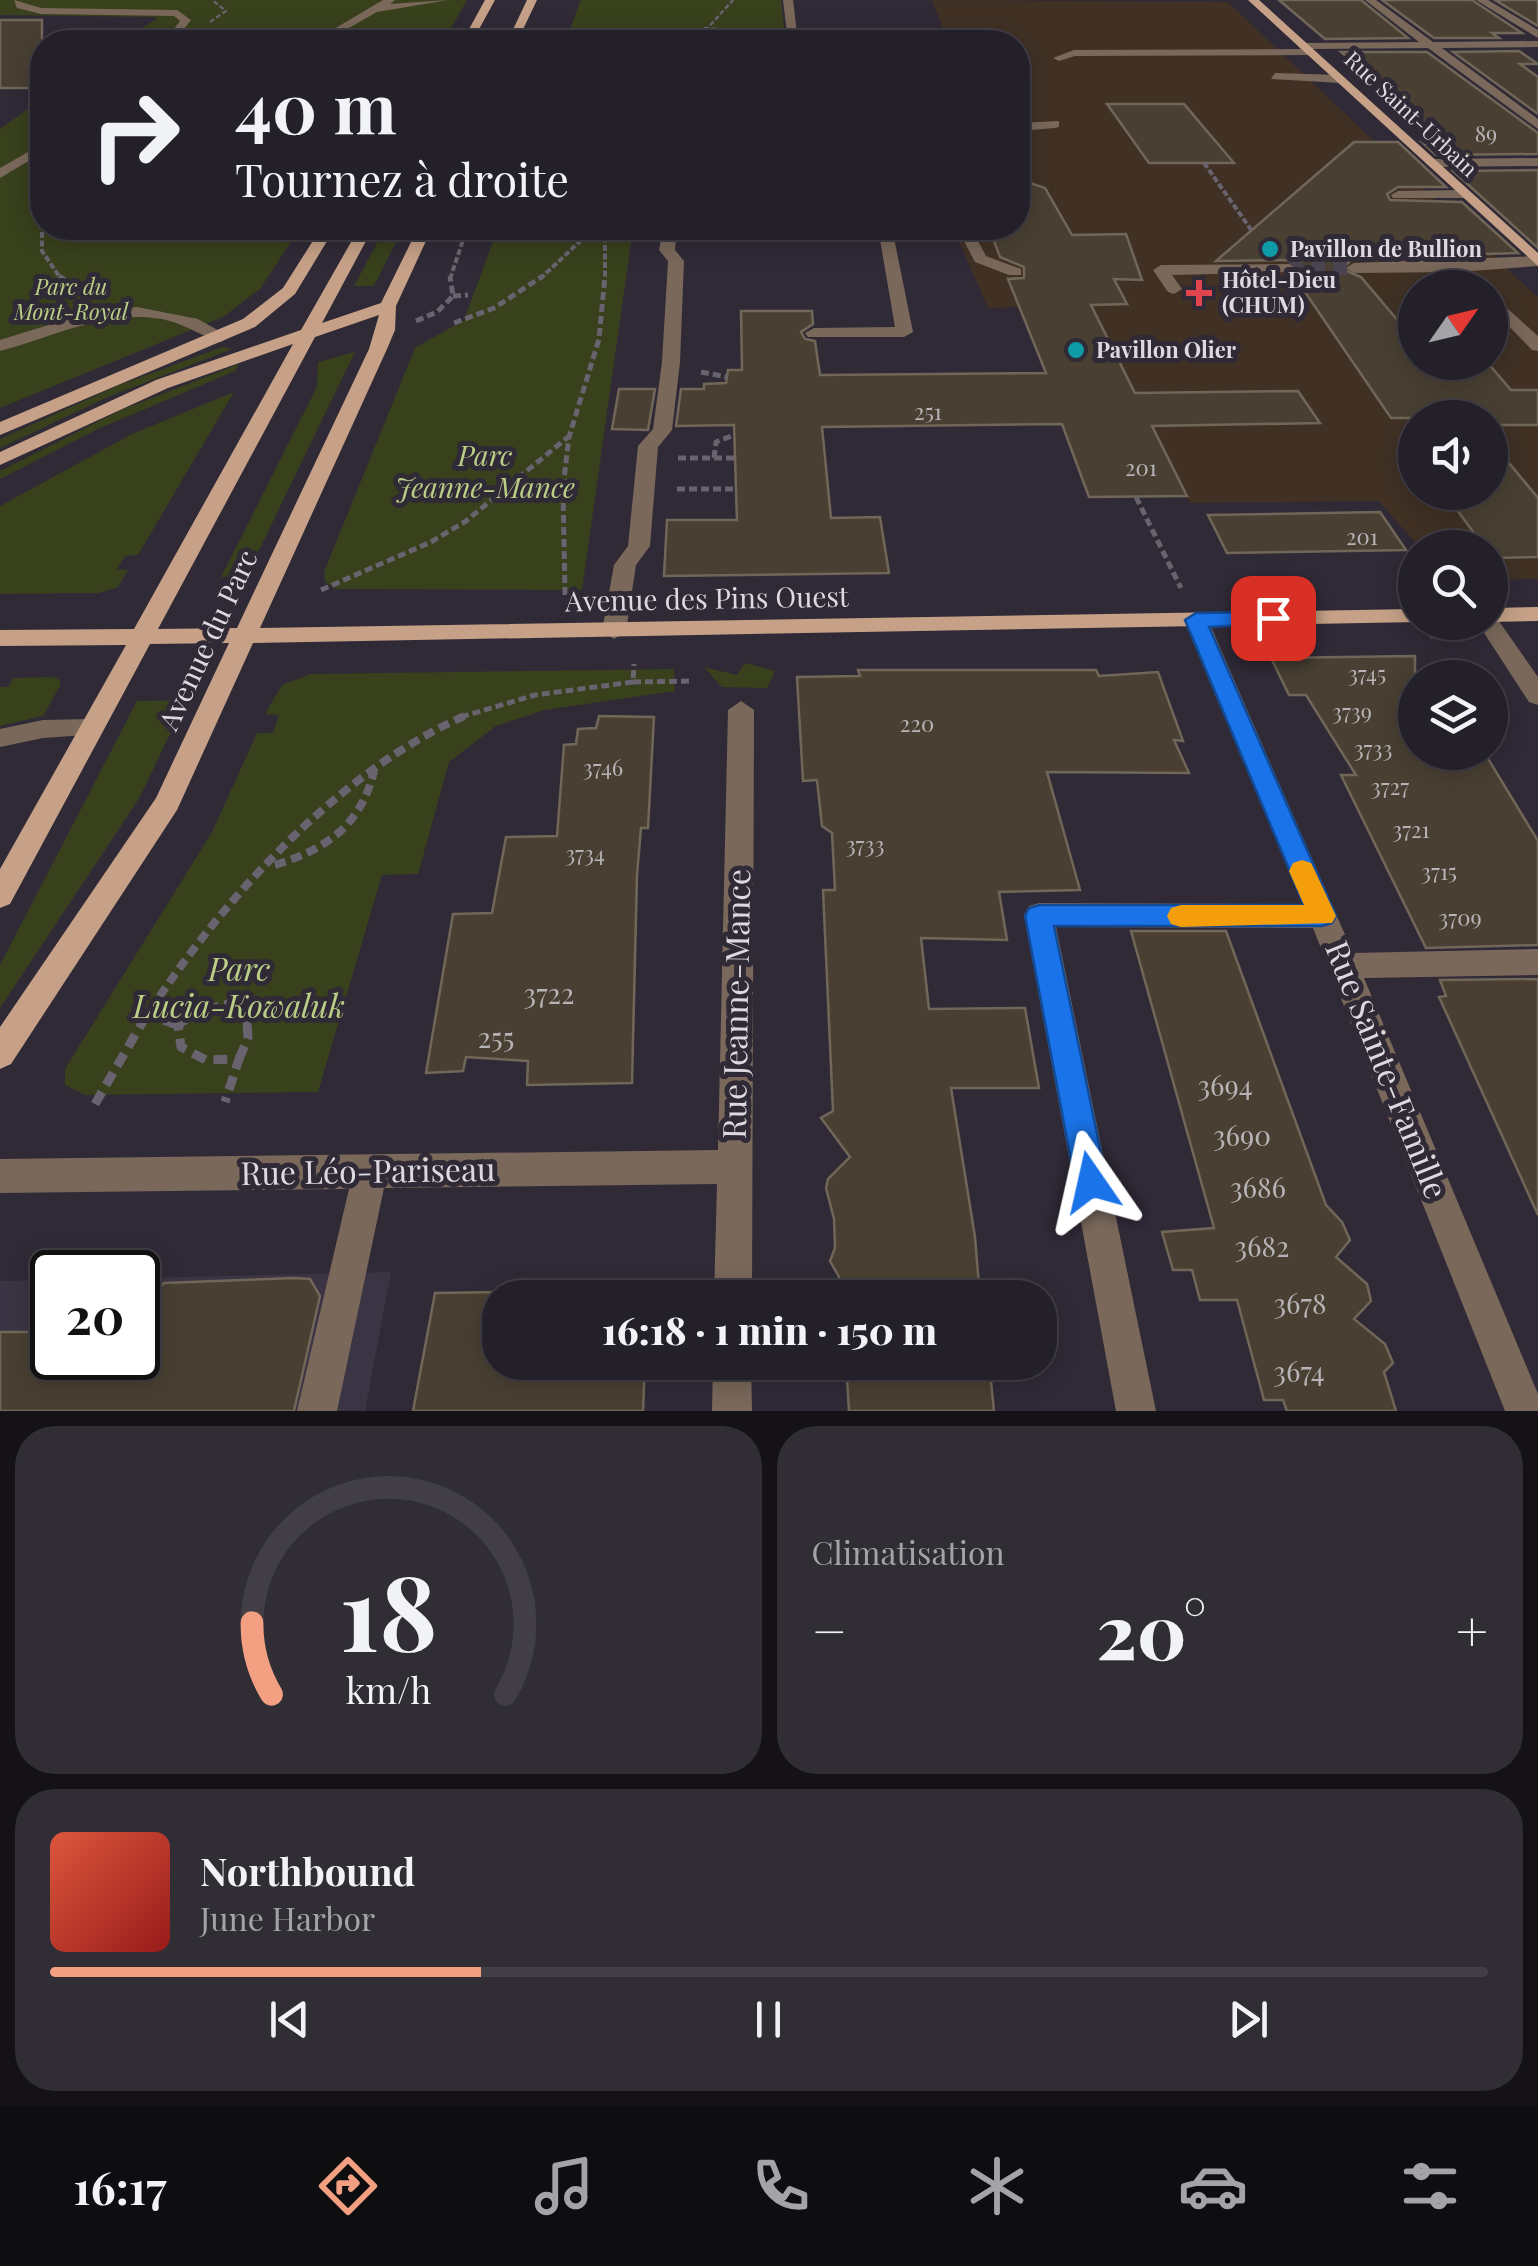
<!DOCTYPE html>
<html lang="fr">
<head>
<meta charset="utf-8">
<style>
	:root { --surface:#242029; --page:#302d35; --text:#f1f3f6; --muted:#a3a3a8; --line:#413e46; --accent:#f2a081 }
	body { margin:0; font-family:"Playfair Display",serif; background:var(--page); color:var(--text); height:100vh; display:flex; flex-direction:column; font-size:38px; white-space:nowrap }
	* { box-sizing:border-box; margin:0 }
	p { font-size:32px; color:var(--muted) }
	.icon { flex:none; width:55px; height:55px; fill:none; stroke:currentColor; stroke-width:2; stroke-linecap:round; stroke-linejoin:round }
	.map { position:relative; height:1411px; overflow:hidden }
	.drawer { display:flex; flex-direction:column; gap:15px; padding:15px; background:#141217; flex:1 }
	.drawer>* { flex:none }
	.top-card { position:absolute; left:30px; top:30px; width:1000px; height:210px; border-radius:40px; box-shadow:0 5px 25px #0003,0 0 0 2px var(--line); background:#242029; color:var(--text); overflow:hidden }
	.needle { width:65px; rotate:56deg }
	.tools { position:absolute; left:1398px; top:270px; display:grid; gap:20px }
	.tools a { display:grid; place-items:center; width:110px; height:110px; border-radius:50%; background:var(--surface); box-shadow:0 5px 25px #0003,0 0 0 2px var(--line); font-size:50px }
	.speed { position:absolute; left:30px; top:1250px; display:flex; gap:20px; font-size:50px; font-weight:700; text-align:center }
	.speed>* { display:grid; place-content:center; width:130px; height:130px; border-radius:50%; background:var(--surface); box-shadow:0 5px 25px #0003,0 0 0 2px var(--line); line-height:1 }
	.speed .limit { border:5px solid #111; border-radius:15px; background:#fff; color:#111 }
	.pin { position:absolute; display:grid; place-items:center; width:85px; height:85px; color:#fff; margin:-42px; border-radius:20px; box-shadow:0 5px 15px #0006 }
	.me { position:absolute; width:110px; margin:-55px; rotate:349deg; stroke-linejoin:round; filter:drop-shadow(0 0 8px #0008) }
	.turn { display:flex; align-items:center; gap:35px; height:210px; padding:0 40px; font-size:45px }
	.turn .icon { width:130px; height:130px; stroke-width:2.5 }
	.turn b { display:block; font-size:70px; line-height:85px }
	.big { font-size:75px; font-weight:800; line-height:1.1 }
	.drawer .card { flex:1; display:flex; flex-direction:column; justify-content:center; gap:15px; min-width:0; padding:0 35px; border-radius:40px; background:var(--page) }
	.drawer .dial { align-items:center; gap:0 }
	.dial svg { height:260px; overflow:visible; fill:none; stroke:var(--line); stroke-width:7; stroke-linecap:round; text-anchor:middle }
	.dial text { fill:var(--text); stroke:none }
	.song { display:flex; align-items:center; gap:30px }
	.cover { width:120px; height:120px; border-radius:15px; background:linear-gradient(135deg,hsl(10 70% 55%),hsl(0 70% 35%)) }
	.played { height:10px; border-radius:5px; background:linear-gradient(90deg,var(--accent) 30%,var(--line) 30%) }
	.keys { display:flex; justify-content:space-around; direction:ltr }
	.heat { display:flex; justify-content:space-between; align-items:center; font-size:55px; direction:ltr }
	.drawer .tiles { flex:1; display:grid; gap:15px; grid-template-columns:1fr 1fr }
	.card:last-child { grid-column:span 2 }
	.trip { position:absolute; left:482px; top:1280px; width:575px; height:100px; border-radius:40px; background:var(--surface); box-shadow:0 5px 25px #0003,0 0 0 2px var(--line); font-weight:800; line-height:100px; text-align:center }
	.tabs { display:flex; height:160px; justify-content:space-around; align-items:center; background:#0e0d10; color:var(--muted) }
	.tabs .icon { width:70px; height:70px }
	.tabs .current { color:var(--accent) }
	.tabs b { font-size:45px; color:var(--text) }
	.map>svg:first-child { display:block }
	.commercial { fill:#3b3444 }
	.medical { fill:#413125; fill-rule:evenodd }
	.green { fill:#38401c }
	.building { fill:#494033; stroke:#716759; stroke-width:2.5 }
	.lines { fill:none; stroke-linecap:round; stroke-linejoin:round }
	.minor-tunnel { stroke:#4a4450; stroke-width:14; stroke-dasharray:14 8; stroke-linecap:butt }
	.path-far4 { stroke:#68636e; stroke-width:2.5; stroke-dasharray:5 2.5; stroke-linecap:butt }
	.path-far3 { stroke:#68636e; stroke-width:4; stroke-dasharray:6 2.5; stroke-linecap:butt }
	.path-far2 { stroke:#68636e; stroke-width:5; stroke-dasharray:8 4; stroke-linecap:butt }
	.path-far1 { stroke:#68636e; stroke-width:8; stroke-dasharray:11 6; stroke-linecap:butt }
	.path { stroke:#68636e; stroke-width:9; stroke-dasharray:14 8; stroke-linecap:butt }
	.minor { fill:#7a685b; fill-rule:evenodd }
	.major { fill:#c6a187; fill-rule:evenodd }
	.route { fill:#1a73e8; stroke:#114b97; stroke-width:2.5 }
	.slow { fill:#f59e0b }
	.culture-dot { fill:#0f9aa8; stroke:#302a37; stroke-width:4 }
	.health-dot { fill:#e0444e; stroke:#302a37; stroke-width:4 }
	.labels { text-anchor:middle; stroke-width:10; stroke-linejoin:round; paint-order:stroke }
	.far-street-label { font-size:22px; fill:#dcd9e1; stroke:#302a37 }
	.number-label { font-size:22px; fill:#b7b3b6 }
	.far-poi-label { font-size:22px; font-weight:bold; fill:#dcd9e1; stroke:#302a37; text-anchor:start }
	.far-park-label { font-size:22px; font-style:italic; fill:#bbce86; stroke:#302a37 }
	.park-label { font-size:28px; font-style:italic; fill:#bbce86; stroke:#302a37 }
	.street-label { font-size:28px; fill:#dcd9e1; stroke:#302a37 }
	.near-number-label { font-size:28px; fill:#b7b3b6 }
	.near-park-label { font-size:32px; font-style:italic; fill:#bbce86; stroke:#302a37 }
	.near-street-label { font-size:32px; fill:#dcd9e1; stroke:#302a37 }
</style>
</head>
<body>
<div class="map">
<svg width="1538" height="1411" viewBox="0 0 1538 1411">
	<rect width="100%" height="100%" fill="#302a37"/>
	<!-- commercial -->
	<polygon class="commercial" points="391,1272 365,1411 0,1411 0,1281 52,1280 52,1358 138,1358 138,1278"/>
	<!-- medical -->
	<path class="medical" d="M932,0L1228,2L1538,298V579L1490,580V548L1419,547L1379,501L1190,503L1135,393L1022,307L988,308L953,228H1018V42H948ZM1415,288H1490V362H1415ZM1415,418H1490V492H1415Z"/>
	<!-- green -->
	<g class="green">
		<polygon points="0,0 467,0 443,42 125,42 158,17 0,15"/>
		<polygon points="581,0 781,0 786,42 565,42"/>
		<polygon points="42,99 42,228 300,228 260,289 223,317 0,408 0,129"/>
		<polygon points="385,228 403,228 374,286 354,286"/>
		<polygon points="498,228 633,228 582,590 335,589 325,582 324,572 415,348 464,320"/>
		<polygon points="222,347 232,349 108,397 0,448 0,439 117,386"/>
		<polygon points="355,352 246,577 221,577 317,387 318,362"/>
		<polygon points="239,364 235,371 98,429 0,479 0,471 121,410"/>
		<polygon points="234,392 138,555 125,556 117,569 128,570 118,587 99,593 0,594 0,506 132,434"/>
		<polygon points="745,663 775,671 767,688 722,687 704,667 737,675"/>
		<polygon points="674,669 675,691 545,710 496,726 449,762 418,874 382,875 318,1092 85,1095 65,1085 65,1069 212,832 257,733 273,733 279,715 265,714 282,685 311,674"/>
		<polygon points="53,677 60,680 60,686 43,716 0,726 0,687 8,687 13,678"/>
		<polygon points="186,700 140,797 0,1008 0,965 137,701"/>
	</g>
	<!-- building -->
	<g class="building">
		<polygon points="1279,0 1361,0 1408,38 1325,39"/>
		<polygon points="1382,0 1472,0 1522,33 1492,33 1499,38 1434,38"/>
		<polygon points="1495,0 1538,0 1538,26"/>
		<rect x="0" y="20" width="42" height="68"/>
		<polygon points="1519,51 1538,64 1520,64 1538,77 1538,114 1453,52"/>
		<polygon points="1341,52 1427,52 1538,133 1538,154 1436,155 1422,142 1443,142"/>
		<polygon points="1107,104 1184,104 1234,163 1149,163"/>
		<polygon points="1354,142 1398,142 1446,187 1398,187 1387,194 1390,200 1462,202 1518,253 1346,258 1349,262 1342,269 1361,277 1415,341 1415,362 1487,362 1511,390 1538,390 1538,425 1490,425 1490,418 1391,418 1294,276 1300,271 1299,266 1289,260 1216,261"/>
		<polygon points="1538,170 1538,248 1453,171"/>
		<polygon points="1018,179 1045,188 1072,235 1126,234 1142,280 1114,279 1127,304 1091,305 1135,393 1298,391 1320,423 1152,426 1187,496 1089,497 1062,424 822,427 831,518 880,517 889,573 664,576 667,520 737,520 734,425 676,426 681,389 704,389 704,384 726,383 728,370 742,370 741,311 812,311 813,324 801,332 805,339 815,341 820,375 1046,373 1008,279 1024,278 1024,267 1000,257 989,228 1018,228"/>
		<polygon points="619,389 655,389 648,430 612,429"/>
		<polygon points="1490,440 1538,498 1538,557 1493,558 1490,548 1485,548 1444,492 1490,492"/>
		<polygon points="1380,512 1406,550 1227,553 1208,515"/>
		<polygon points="1415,656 1415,752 1484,752 1538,841 1538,945 1426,948 1341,775 1356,775 1306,695 1289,695 1271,658"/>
		<polygon points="858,670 1096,670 1099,676 1158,672 1183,741 1174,740 1189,773 1047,772 1080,890 999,892 1007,940 921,938 929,1009 1025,1008 1039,1088 951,1088 975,1237 980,1298 841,1298 839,1277 830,1261 835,1248 834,1219 826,1188 828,1179 850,1157 821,1118 833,1111 823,890 835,890 832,833 822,826 817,780 803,781 797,677 860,676"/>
		<polygon points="599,716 654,717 648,828 641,828 637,875 632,1083 527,1085 528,1061 466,1057 463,1071 426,1073 453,914 492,913 506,837 557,836 564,745 576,744 578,729 596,728"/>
		<polygon points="1131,931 1226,931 1326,1205 1342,1222 1350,1240 1336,1257 1367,1284 1371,1301 1354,1319 1385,1344 1393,1363 1384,1372 1396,1411 1287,1411 1283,1400 1264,1400 1237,1300 1200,1300 1192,1270 1173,1270 1162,1232 1214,1228"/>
		<polygon points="1538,979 1538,1215 1439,997 1446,996 1440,980"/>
		<polygon points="294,1278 310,1279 320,1296 294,1411 0,1411 0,1332 52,1332 52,1358 138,1358 138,1325 151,1295 164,1283"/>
		<polygon points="500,1292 500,1362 645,1362 643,1411 413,1411 435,1293"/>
		<polygon points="846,1362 989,1362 994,1411 849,1411"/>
	</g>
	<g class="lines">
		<!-- minor-tunnel -->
		<polyline class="minor-tunnel" points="1289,269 1354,268"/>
		<!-- path-far4 -->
		<g class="path-far4">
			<polyline points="210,22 226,11 212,0"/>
			<polyline points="704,28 721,29"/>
			<polyline points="695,42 733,0"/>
		</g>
		<!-- path-far3 -->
		<g class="path-far3">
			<polyline points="1204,163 1252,231"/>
			<polyline points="42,215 42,251 61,279"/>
			<polyline points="605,228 605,279"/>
			<polyline points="450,279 467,228"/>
			<polyline points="540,279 594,228"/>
		</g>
		<!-- path-far2 -->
		<g class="path-far2">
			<polyline points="59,276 84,292"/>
			<polyline points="453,296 468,295"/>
			<polyline points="416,321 437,312 453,296 450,276"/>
			<polyline points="454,323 494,308 543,276"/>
			<polyline points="701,372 727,377"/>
			<polyline points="678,458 734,458"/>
			<polyline points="714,458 716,442 734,435"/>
			<polyline points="677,489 736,489"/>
			<polyline points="1136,497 1181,588"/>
			<polyline points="321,590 431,542 466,521 568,437"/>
			<polyline points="565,595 563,487 569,437 599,339 605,276"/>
			<polyline points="1430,636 1463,635"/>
			<polyline points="633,682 693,681"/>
			<polyline points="461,717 535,695 633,682 634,664"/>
		</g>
		<!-- path-far1 -->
		<g class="path-far1">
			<path d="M275,865C327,849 361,825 374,771"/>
			<polyline points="147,1016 178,1025"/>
			<path d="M141,1025C214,908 338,770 467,715"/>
			<path d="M178,1025C200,1011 219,1002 245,1003L247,1025"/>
		</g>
		<!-- path -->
		<g class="path">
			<polyline points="170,1023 178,1025 181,1047 206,1060 239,1059 225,1102"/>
			<polyline points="178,1025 182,1023"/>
			<polyline points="239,1059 248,1038 247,1023"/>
			<polyline points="95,1104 142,1023"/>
		</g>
		<!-- minor -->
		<g class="minor">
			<polygon points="14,0 41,8 177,10 191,20 174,42 164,42 180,21 174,16 41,14 17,8"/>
			<polygon points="383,0 395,0 390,4 448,0 377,12 324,42 312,42"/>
			<polygon points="783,0 793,0 798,42 788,42"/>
			<polygon points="1365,0 1376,0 1433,42 1538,41 1538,47 1442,48 1538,119 1538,129 1428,48 1312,49 1316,52 1310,55 1075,56 1059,61 1053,58 1074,50 1301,49 1298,46 1304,43 1419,42"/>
			<polygon points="1476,0 1488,0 1538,30 1538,38"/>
			<polygon points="1275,73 1340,75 1346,79 1340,83 1271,79"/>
			<polygon points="1059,121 1059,127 1055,128 1018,131 1018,123"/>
			<polygon points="42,144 42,153 0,178 0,168"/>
			<polygon points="1538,158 1538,166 1432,167 1425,163 1432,159"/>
			<polygon points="1398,191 1464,190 1471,194 1464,198 1393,198 1391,195"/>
			<polygon points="663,228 677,228 675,250 684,261 680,362 672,430 658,447 650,546 636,565 626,631 614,639 602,631 614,565 628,546 638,446 653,429 662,362 668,261 659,250"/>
			<polygon points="878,228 892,228 913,332 904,337 808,337 805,333 814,328 895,327"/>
			<polygon points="957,228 971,228 986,256 1021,269 1021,275 1009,275 975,262"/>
			<polygon points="1538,256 1538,266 1471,271 1487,288 1469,288 1454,272 1354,273 1346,268 1354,263"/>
			<polygon points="1289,264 1297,269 1295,272 1172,275 1182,289 1174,294 1168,292 1153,270 1161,265"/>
			<polygon points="1490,293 1538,336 1538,351 1532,350 1490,307"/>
			<path d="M137,307L198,319L230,337L221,342C201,336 183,323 162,319C105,309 53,337 0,351V340C45,326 89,311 137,307Z"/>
			<polygon points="1196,613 1208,620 1353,953 1538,949 1538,975 1364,978 1538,1394 1538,1411 1505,1411 1313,928 1056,927 1156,1411 1116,1411 1024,915 1029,906 1039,903 1303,904 1184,620"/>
			<polygon points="1490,615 1496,617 1538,677 1538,705 1529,702 1477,622 1490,622"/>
			<polygon points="741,701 754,710 752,1298 714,1298 717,1184 384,1188 337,1411 297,1411 349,1189 0,1193 0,1159 718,1150 728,710"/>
			<polygon points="91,719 100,722 104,728 100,734 43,738 0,747 0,729 43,720"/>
			<polygon points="713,1362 751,1362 752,1411 712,1411"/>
		</g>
		<!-- major -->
		<g class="major">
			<polygon points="485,0 495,0 472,42 462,42"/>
			<polygon points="527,0 537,0 517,42 507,42"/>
			<polygon points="1248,0 1259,0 1538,253 1538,266"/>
			<polygon points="321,228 335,228 295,294 255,327 0,435 0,422 243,319 283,288"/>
			<path d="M359,228H373L322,323L381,303L418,228H432L396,306L395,330L387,349L260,628L1415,609V622H1418L253,643L177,810L11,1064L0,1069V1027L156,798L229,643L150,644L10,904L0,908V869L126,645L0,646V630L134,629L293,344L168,388L0,465V452L156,380L301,330ZM379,315L369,349L237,628L158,629L315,337Z"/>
			<polygon points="1538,607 1538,621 1490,622 1490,608"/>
		</g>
	</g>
	<!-- route -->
	<polygon class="route" points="1273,612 1280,614 1283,618 1280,623 1209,627 1336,916 1332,923 1322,926 1054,926 1107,1182 1103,1193 1091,1198 1080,1193 1075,1182 1025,916 1029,908 1039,905 1304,905 1185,620 1196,613"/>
	<!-- slow -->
	<polygon class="slow" points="1302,860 1311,863 1315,871 1336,916 1332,923 1181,927 1171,924 1167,916 1171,908 1181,905 1304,905 1289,871 1293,863"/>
	<!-- markers -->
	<g class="culture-dot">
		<circle cx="1270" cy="249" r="10"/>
		<circle cx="1076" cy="350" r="10"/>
	</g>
	<path class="health-dot" d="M1194 278h10v10h10v10h-10v10h-10v-10h-10v-10h10z"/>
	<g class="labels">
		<!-- far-street labels -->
		<g class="far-street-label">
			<text transform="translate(1411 114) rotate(43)" y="8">Rue Saint-Urbain</text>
		</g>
		<!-- number labels -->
		<g class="number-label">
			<text x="1486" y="142">89</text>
			<text x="928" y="420">251</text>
			<text x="1141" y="476">201</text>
			<text x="1362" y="545">201</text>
			<text x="1367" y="682">3745</text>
			<text x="1352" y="720">3739</text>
			<text x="917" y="732">220</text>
			<text x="1373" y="757">3733</text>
			<text x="603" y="776">3746</text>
			<text x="1390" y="795">3727</text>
			<text x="1411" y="838">3721</text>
			<text x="865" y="853">3733</text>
			<text x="585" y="862">3734</text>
			<text x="1439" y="880">3715</text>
			<text x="1460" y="926">3709</text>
		</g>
		<!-- far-poi labels -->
		<g class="far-poi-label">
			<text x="1290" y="257">Pavillon de Bullion</text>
			<text x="1222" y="288">Hôtel-Dieu<tspan x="1222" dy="25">(CHUM)</tspan></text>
			<text x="1096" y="358">Pavillon Olier</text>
		</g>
		<!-- far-park labels -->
		<g class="far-park-label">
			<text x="71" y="295">Parc du<tspan x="71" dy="25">Mont-Royal</tspan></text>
		</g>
		<!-- park labels -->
		<g class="park-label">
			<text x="485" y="466">Parc<tspan x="485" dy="32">Jeanne-Mance</tspan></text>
		</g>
		<!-- street labels -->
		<g class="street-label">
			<text transform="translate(707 599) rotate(-1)" y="10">Avenue des Pins Ouest</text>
			<text transform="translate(208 640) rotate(-65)" y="10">Avenue du Parc</text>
		</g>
		<!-- near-number labels -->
		<g class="near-number-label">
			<text x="549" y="1004">3722</text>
			<text x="496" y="1048">255</text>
			<text x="1225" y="1096">3694</text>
			<text x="1242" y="1146">3690</text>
			<text x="1258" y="1198">3686</text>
			<text x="1262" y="1257">3682</text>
			<text x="1300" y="1314">3678</text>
			<text x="1299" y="1382">3674</text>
		</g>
		<!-- near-park labels -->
		<g class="near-park-label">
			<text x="239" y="981">Parc<tspan x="239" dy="37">Lucia-Kowaluk</tspan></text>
		</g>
		<!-- near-street labels -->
		<g class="near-street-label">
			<text transform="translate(737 1004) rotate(-89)" y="11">Rue Jeanne-Mance</text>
			<text transform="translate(1386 1070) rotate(68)" y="11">Rue Sainte-Famille</text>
			<text transform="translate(368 1172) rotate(-1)" y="11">Rue Léo-Pariseau</text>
		</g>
	</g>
</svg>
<div class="tools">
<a><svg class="needle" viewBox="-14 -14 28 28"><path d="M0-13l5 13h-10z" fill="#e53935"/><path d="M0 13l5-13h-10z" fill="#a3a3a8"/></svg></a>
<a><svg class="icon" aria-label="sound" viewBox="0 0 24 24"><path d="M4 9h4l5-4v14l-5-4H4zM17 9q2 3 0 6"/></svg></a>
<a><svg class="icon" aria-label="search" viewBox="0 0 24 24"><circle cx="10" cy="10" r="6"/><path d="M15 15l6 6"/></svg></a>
<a><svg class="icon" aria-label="layers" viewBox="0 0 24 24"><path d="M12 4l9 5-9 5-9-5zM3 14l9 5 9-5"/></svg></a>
</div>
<div class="speed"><div class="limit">20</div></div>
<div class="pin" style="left:1273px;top:618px;background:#d93025"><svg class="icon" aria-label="arrive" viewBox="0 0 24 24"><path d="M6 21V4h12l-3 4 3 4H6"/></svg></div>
<svg class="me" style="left:1091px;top:1182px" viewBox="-20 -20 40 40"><path d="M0-17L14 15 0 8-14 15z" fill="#1a73e8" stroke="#fff" stroke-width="4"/></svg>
<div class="trip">16:18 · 1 min · 150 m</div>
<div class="top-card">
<div class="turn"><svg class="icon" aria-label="right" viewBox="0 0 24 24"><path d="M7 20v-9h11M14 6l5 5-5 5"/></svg><div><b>40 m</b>Tournez à droite</div></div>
</div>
</div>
<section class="drawer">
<div class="tiles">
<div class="card dial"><svg viewBox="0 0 100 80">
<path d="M14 69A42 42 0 1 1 86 69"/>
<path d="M14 69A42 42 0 0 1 8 47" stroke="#f2a081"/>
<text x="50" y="56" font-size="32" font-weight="700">18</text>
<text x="50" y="72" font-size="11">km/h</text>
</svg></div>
<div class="card"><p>Climatisation</p>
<div class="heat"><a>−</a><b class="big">20°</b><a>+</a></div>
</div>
<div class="card">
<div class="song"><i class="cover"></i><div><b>Northbound</b><p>June Harbor</p></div></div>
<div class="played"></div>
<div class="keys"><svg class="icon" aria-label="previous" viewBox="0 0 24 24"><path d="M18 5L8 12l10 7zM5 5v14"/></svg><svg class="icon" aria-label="pause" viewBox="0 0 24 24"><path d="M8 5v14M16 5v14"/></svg><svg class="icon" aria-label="next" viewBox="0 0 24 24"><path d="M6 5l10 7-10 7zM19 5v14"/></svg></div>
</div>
</div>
</section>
<nav class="tabs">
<b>16:17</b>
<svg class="icon current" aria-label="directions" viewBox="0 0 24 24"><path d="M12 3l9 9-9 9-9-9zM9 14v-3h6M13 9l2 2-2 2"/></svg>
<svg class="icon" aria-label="music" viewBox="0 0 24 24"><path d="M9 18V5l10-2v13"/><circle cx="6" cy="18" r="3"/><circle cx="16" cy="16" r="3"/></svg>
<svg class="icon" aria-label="phone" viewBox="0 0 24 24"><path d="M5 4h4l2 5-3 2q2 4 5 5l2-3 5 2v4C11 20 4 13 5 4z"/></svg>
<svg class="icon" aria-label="climate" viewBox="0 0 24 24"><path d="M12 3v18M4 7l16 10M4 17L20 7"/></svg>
<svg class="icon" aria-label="car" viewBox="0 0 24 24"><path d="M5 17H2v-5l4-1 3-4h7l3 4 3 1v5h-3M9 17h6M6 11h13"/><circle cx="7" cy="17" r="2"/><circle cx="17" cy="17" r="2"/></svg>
<svg class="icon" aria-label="filters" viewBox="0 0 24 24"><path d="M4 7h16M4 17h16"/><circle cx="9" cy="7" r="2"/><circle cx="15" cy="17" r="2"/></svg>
</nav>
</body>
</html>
